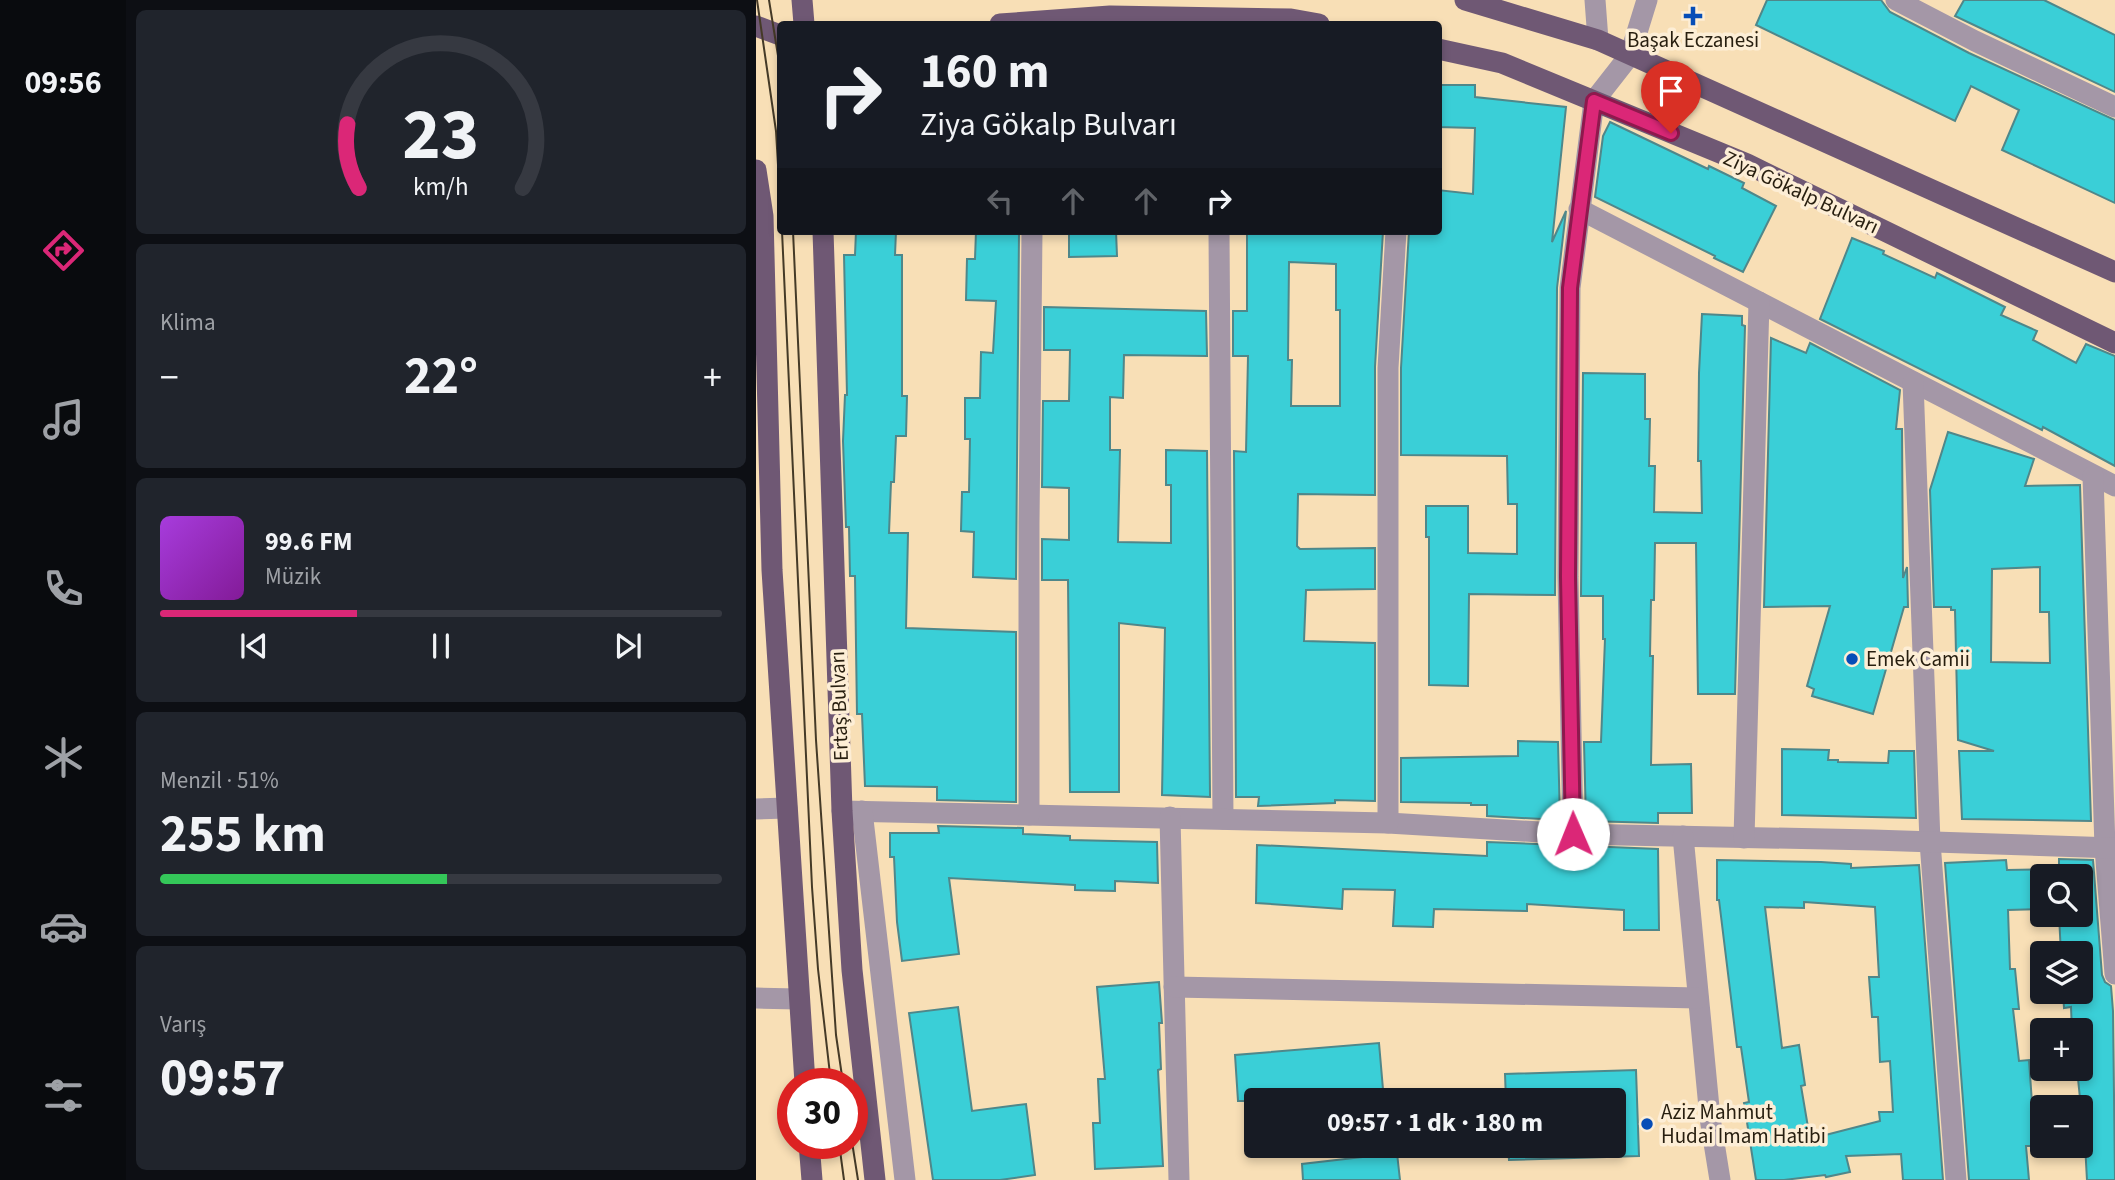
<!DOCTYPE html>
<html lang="tr">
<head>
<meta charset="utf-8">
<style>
	:root { --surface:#171b24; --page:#20242c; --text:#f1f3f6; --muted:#9ea1a6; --line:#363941; --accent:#db2777 }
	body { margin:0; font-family:"Source Sans 3",sans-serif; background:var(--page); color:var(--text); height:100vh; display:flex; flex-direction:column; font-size:26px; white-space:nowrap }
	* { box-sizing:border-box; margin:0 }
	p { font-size:23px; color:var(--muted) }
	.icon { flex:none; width:38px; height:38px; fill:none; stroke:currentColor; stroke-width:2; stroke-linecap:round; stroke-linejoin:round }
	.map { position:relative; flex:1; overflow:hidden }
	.details { display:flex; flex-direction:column; gap:10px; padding:10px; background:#0d0f14; width:630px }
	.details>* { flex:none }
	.guide { position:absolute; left:21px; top:21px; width:665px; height:214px; border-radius:7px; box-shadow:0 4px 10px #0003; background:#171b24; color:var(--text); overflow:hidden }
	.fabs { position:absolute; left:1274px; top:864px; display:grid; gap:14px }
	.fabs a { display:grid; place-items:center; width:63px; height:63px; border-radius:7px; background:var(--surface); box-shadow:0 4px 10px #0003; font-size:35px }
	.speed { position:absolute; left:21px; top:1068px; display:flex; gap:14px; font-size:35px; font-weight:700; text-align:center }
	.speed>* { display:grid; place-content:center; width:91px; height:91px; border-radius:50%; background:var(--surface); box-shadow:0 4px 10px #0003; line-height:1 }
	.speed .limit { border:10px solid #d22; background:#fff; color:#111 }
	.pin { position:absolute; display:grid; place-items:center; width:60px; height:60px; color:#fff; margin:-72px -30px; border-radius:50% 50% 50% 0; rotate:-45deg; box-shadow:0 0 7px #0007 }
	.pin .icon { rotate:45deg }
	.me { position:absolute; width:77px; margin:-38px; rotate:359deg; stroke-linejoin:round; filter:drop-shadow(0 0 5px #0008) }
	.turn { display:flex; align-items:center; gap:24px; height:147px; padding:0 28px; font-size:32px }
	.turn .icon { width:91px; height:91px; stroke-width:2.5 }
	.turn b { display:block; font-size:49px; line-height:60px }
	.lanes { display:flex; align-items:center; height:66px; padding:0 28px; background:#0003; justify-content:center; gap:35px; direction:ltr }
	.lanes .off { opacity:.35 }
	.big { font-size:52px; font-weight:700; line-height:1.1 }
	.details .card { flex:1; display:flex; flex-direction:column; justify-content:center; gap:10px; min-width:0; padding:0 24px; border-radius:10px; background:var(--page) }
	.details .dial { align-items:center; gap:0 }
	.dial svg { height:182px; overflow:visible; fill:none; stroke:var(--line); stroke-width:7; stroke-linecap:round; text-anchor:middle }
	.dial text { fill:var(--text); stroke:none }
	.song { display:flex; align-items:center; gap:21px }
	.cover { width:84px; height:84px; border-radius:10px; background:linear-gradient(135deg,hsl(280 70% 55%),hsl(290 70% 35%)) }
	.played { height:7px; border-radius:4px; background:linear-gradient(90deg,var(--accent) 35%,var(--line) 35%) }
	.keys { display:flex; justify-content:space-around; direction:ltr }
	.heat { display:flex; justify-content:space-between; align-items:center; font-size:38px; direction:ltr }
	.charge { height:10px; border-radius:5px; background:linear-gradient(90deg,#34c759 51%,var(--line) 0) }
	.trip { position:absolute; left:488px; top:1088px; width:382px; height:70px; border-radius:7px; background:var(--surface); box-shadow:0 4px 10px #0003; font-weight:700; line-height:70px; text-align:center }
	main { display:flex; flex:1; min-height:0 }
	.menu { display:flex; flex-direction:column; width:126px; justify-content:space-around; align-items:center; background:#090b0e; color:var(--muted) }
	.menu .icon { width:49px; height:49px }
	.menu .current { color:var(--accent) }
	.menu b { font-size:32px; color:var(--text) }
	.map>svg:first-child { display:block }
	.building { fill:#3acfd7; stroke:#4f878a; stroke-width:2; fill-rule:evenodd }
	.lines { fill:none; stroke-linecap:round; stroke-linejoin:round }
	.minor { stroke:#a497a7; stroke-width:21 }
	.major { stroke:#6f5874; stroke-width:21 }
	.tram { stroke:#453a27; stroke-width:2 }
	.route-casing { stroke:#8e194d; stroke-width:18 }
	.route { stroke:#db2777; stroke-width:12 }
	.poi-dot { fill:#064db7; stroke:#fdeed6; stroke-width:2.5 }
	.labels { text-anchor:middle; stroke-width:7; stroke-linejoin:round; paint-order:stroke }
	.poi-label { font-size:21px; fill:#271e0f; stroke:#fdeed6; text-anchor:start }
	.street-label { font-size:21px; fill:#271e0f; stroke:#fdeed6 }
</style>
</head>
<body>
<main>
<nav class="menu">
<b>09:56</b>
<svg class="icon current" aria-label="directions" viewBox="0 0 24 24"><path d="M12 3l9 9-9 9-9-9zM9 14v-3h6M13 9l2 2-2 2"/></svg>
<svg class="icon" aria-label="music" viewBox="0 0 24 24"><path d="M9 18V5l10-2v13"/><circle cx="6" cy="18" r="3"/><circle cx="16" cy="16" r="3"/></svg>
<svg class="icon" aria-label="phone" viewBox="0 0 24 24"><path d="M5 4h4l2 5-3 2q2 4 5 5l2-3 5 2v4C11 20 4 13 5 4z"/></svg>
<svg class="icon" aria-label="climate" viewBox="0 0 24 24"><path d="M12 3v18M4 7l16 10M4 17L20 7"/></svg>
<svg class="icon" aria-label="car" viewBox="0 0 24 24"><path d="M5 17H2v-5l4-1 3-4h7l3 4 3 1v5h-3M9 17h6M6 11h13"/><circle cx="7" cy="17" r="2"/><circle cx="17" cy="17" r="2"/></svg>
<svg class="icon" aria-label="filters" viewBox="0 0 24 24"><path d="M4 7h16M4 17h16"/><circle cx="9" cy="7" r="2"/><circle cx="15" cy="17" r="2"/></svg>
</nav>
<section class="details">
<div class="card dial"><svg viewBox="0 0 100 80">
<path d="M14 69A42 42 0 1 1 86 69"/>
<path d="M14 69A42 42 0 0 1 9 41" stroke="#db2777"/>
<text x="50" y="56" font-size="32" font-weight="700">23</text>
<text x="50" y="72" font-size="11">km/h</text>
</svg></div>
<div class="card"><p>Klima</p>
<div class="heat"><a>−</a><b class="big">22°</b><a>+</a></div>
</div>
<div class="card">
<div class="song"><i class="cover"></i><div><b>99.6 FM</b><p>Müzik</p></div></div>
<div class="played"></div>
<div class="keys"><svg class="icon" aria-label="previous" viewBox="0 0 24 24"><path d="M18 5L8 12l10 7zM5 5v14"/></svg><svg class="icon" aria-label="pause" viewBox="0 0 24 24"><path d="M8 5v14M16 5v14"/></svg><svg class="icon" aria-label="next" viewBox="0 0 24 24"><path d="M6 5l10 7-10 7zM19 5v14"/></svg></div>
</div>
<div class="card"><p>Menzil · 51%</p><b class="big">255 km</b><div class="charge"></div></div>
<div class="card"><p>Varış</p><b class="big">09:57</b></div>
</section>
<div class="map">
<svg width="1359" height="1180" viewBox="0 0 1359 1180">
	<rect width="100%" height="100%" fill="#f8dfb6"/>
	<!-- building -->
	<g class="building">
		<polygon points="1011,0 1125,0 1134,12 1213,53 1359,120 1359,203 1246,150 1263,110 1215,86 1199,121 1000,25"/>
		<polygon points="1208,0 1288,0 1359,35 1359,92 1199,16"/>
		<polygon points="682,85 719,85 719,97 810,107 796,242 810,211 801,288 799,595 713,594 712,686 673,685 673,537 670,537 670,506 712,506 712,553 761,554 761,504 752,504 751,456 645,455 645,368 653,231 682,231 682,190 717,194 719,128 682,127"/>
		<polygon points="854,122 952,169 953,166 988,183 986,188 1020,206 987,272 958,258 959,256 839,197 847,136"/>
		<polygon points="100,231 140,231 139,255 146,255 146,396 151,396 150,436 140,436 138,482 135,482 133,533 152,533 150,628 260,632 260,802 181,800 181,787 109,786 106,714 101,714 99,576 94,576 93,527 90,527 87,441 89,395 91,395 88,255 99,255"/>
		<polygon points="220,231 263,231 260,579 217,577 218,532 205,531 206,492 213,492 214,439 209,439 209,398 224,398 225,352 237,353 240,301 210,300 211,259 219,259"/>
		<polygon points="313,231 360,231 361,256 313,257"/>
		<path d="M491,231H627L619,367V495L542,494L541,546L544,549L619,548V589L550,590L548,641L619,643V801L579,800V803L502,806L503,797H480L478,451L490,452L492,356H477V311H491ZM533,262L580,264V310H584V406H535L536,360H532Z"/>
		<polygon points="1096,238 1128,251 1127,254 1179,278 1181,273 1249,307 1245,315 1281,331 1277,340 1320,363 1330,344 1359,356 1359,466 1287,427 1286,430 1064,319"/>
		<polygon points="288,307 450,311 451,356 368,355 367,398 354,397 354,450 364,450 362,542 415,543 415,485 410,485 410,450 451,451 454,797 406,795 409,628 363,623 363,792 314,792 312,580 286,580 286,539 313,540 313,488 286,487 287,401 313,401 314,350 288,350"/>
		<polygon points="946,314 986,316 986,325 989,326 979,694 942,694 940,543 899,543 898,600 895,600 894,656 897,656 895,765 935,764 936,813 902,813 902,823 830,821 828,742 845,742 849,639 847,639 847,596 825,596 827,373 889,374 889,419 894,419 893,466 899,466 898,512 946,513 945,461 942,461 943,373"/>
		<polygon points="1015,338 1050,353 1054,343 1144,390 1140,429 1146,429 1147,578 1151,567 1152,607 1148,607 1117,714 1056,696 1058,689 1051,686 1074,606 1008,607"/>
		<path d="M1192,432L1278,459L1269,486L1324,485L1335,821L1206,819L1203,751H1238L1202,740L1199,610H1195V607H1178L1174,490ZM1284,567V612H1293L1294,663L1235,662L1236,569Z"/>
		<polygon points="762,741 802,742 804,820 731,816 731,805 715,805 715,803 645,802 645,758 762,756"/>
		<polygon points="1026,749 1073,750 1072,760 1082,760 1082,762 1132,763 1133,751 1158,751 1160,818 1026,815"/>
		<polygon points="182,826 267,828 267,834 314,836 314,840 401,842 402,883 359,881 359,891 319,890 319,885 193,878 203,954 146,961 141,922 138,857 134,857 134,833 183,833"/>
		<polygon points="731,842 902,849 903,930 868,930 868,910 771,904 771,911 678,909 677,927 637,926 639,890 587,889 586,909 500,903 501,845 731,856"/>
		<polygon points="1303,859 1337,860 1346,975 1349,982 1355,986 1357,1011 1359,1180 1331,1180 1329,1144 1325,1145 1325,1108 1321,1069 1325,1069 1325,1031 1316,1031 1315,1007 1308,1008 1307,992 1325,992 1325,954 1305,954 1303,915 1325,915 1325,877 1286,877 1286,909 1252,910 1254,969 1259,969 1263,1009 1257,1009 1263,1061 1273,1060 1279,1146 1270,1146 1273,1180 1213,1180 1189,863 1250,860 1251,870 1303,869"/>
		<path d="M961,860L1065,862L1095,864V868L1163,865L1187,1180H1147L1145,1154L1090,1156L1094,1172L1070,1177L1069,1175L1028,1180H1000L988,1103L993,1102L985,1047H981L963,900H961ZM1048,902L1119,907L1123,977H1113L1116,1017H1122L1124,1062L1134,1061L1137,1112H1123L1124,1121L1054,1139L1045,1086L1049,1085L1043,1045L1026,1048L1009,907L1048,908Z"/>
		<polygon points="403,982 406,1023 403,1023 405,1069 402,1070 407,1166 339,1169 337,1123 344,1123 342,1079 349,1079 341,987"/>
		<polygon points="202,1007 216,1111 270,1104 279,1175 244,1180 177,1180 153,1013"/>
		<polygon points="623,1043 628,1101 482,1101 479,1055"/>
		<polygon points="880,1070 883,1156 753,1160 752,1146 858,1146 858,1101 750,1101 749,1074"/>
		<polygon points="641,1153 644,1180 547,1180 546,1164"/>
	</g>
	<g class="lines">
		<!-- minor -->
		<g class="minor">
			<polyline points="839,0 842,40"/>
			<polyline points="1140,0 1219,41 1359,107"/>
			<polyline points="823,209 1359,486"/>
			<polyline points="463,231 467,819"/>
			<polyline points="1157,382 1174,842 1200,1180"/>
			<polyline points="1337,476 1349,848 1359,974"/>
			<polyline points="0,809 31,808"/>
			<polyline points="86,811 632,823 817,834 1117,840 1359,848"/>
			<polyline points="106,811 149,1180"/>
			<polyline points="273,815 273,524 276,231"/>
			<polyline points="414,817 423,1180"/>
			<polyline points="632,823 632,368 640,231"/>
			<polyline points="817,834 812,577 814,288 838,101 874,55 891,0"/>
			<polyline points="927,836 954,1118 964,1180"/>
			<polyline points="988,838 1003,302"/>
			<polyline points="418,987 942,998"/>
			<polyline points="0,998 42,999"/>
		</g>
		<!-- major -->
		<g class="major">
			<polyline points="46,0 48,24"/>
			<polyline points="709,0 842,40 1359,272"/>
			<polyline points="244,24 354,16 535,19 563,24"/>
			<polyline points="0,26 24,35"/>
			<polyline points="682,49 746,63 991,164 1359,343"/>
			<polyline points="0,170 7,216 16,570 49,1083"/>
			<polyline points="67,231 86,811 96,970 119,1180"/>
			<polyline points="53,1143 56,1180"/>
		</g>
		<!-- tram -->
		<g class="tram">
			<polyline points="1,0 20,131 24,199"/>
			<polyline points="13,0 24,68"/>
			<polyline points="26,231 56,887 62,969 75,1083"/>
			<polyline points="37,231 60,740 80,1035 87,1083"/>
			<polyline points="96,1142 102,1180"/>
			<polyline points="83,1143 88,1180"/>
		</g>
	</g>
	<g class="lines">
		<!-- route casing -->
		<g class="route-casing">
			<polyline id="route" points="817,834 812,577 814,288 838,101 915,133"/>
		</g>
		<!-- route -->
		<use href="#route" class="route"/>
	</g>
	<!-- markers -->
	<g class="poi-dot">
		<path d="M933.5 5.5h7v7h7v7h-7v7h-7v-7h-7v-7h7z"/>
		<circle cx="1096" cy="659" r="7"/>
		<circle cx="891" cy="1124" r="7"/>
	</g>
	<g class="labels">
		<!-- poi labels -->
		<g class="poi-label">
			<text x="937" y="47" text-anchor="middle">Başak Eczanesi</text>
			<text x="1110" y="666">Emek Camii</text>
			<text x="905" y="1119">Aziz Mahmut<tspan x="905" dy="24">Hudai Imam Hatibi</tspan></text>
		</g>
		<!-- street labels -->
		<g class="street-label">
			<text transform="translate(1045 192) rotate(25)" y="7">Ziya Gökalp Bulvarı</text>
			<text transform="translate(83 706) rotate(-92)" y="7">Ertaş Bulvarı</text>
		</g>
	</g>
</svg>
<div class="fabs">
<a><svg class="icon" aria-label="search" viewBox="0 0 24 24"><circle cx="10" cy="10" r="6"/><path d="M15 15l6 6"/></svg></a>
<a><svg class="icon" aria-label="layers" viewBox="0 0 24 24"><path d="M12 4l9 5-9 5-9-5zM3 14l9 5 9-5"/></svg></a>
<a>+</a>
<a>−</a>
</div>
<div class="speed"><div class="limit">30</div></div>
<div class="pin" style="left:915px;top:133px;background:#d93025"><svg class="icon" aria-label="arrive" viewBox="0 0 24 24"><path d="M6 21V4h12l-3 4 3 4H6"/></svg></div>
<svg class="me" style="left:817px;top:834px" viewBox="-20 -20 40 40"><circle r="19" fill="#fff"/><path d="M0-13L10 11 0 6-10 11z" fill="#db2777"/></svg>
<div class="trip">09:57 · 1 dk · 180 m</div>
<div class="guide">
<div class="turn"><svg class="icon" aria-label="right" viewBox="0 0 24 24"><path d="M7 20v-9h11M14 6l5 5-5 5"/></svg><div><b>160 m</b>Ziya Gökalp Bulvarı</div></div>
<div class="lanes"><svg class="icon off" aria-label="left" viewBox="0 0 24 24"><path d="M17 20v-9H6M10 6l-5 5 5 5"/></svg><svg class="icon off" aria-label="ahead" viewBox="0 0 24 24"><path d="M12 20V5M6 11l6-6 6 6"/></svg><svg class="icon off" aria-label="ahead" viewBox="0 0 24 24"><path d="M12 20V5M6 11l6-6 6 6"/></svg><svg class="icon" aria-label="right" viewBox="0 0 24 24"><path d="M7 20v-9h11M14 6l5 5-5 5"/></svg></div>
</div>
</div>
</main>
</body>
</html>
